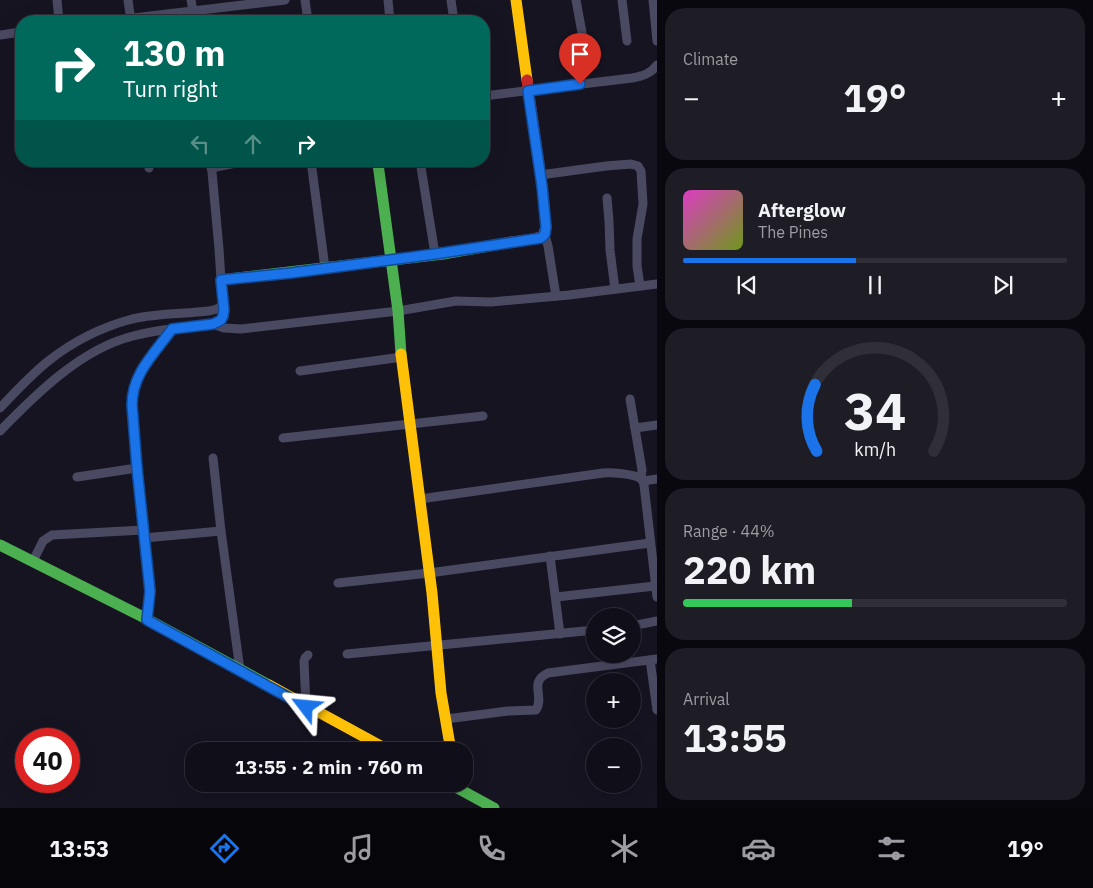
<!DOCTYPE html>
<html lang="en">
<head>
<meta charset="utf-8">
<style>
	:root { --surface:#100f19; --page:#1e1d26; --text:#f1f3f6; --muted:#9c9ca2; --line:#302f38; --accent:#1a73e8 }
	body { margin:0; font-family:"IBM Plex Sans",sans-serif; background:var(--page); color:var(--text); height:100vh; display:flex; flex-direction:column; font-size:19px; white-space:nowrap }
	* { box-sizing:border-box; margin:0 }
	p { font-size:16px; color:var(--muted) }
	.icon { flex:none; width:28px; height:28px; fill:none; stroke:currentColor; stroke-width:2; stroke-linecap:round; stroke-linejoin:round }
	.map { position:relative; flex:1; overflow:hidden }
	.side { display:flex; flex-direction:column; gap:8px; padding:8px; background:#09080e; width:436px }
	.side>* { flex:none }
	.hud { position:absolute; left:15px; top:15px; width:475px; height:152px; border-radius:20px; box-shadow:0 5px 20px #0002,0 0 0 1px var(--line); background:#00695c; color:#fff; overflow:hidden }
	.controls { position:absolute; left:586px; top:608px; display:grid; gap:10px }
	.controls a { display:grid; place-items:center; width:55px; height:55px; border-radius:50%; background:var(--surface); box-shadow:0 5px 20px #0002,0 0 0 1px var(--line); font-size:25px }
	.speed { position:absolute; left:15px; top:728px; display:flex; gap:10px; font-size:25px; font-weight:700; text-align:center }
	.speed>* { display:grid; place-content:center; width:65px; height:65px; border-radius:50%; background:var(--surface); box-shadow:0 5px 20px #0002,0 0 0 1px var(--line); line-height:1 }
	.speed .limit { border:8px solid #d22; background:#fff; color:#111 }
	.pin { position:absolute; display:grid; place-items:center; width:42px; height:42px; color:#fff; margin:-51px -21px; border-radius:50% 50% 50% 0; rotate:-45deg; box-shadow:0 0 5px #0007 }
	.pin .icon { rotate:45deg }
	.me { position:absolute; width:55px; margin:-28px; rotate:299deg; stroke-linejoin:round; filter:drop-shadow(0 0 4px #0008) }
	.turn { display:flex; align-items:center; gap:18px; height:105px; padding:0 25px; font-size:22px }
	.turn .icon { width:65px; height:65px; stroke-width:2.5 }
	.turn b { display:block; font-size:35px; line-height:42px }
	.lanes { display:flex; align-items:center; height:48px; padding:0 25px; background:#0003; justify-content:center; gap:25px; direction:ltr }
	.lanes .off { opacity:.35 }
	.big { font-size:38px; font-weight:700; line-height:1.1 }
	.side .card { flex:1; display:flex; flex-direction:column; justify-content:center; gap:8px; min-width:0; padding:0 18px; border-radius:20px; background:var(--page) }
	.side .dial { align-items:center; gap:0 }
	.dial svg { height:130px; overflow:visible; fill:none; stroke:var(--line); stroke-width:7; stroke-linecap:round; text-anchor:middle }
	.dial text { fill:var(--text); stroke:none }
	.song { display:flex; align-items:center; gap:15px }
	.cover { width:60px; height:60px; border-radius:8px; background:linear-gradient(135deg,hsl(310 70% 55%),hsl(80 70% 35%)) }
	.played { height:5px; border-radius:2px; background:linear-gradient(90deg,var(--accent) 45%,var(--line) 45%) }
	.keys { display:flex; justify-content:space-around; direction:ltr }
	.heat { display:flex; justify-content:space-between; align-items:center; font-size:28px; direction:ltr }
	.charge { height:8px; border-radius:4px; background:linear-gradient(90deg,#34c759 44%,var(--line) 0) }
	.trip { position:absolute; left:185px; top:742px; width:288px; height:50px; border-radius:20px; background:var(--surface); box-shadow:0 5px 20px #0002,0 0 0 1px var(--line); font-weight:700; line-height:50px; text-align:center }
	.dock { display:flex; height:80px; justify-content:space-around; align-items:center; background:#06060a; color:var(--muted) }
	.dock .icon { width:35px; height:35px }
	.dock .current { color:var(--accent) }
	.dock b { font-size:22px; color:var(--text) }
	main { display:flex; flex:1; min-height:0 }
	.map>svg:first-child { display:block }
	.lines { fill:none; stroke-linecap:round; stroke-linejoin:round }
	.street { stroke:#4a4962; stroke-width:9 }
	.fast { stroke:#4caf50; stroke-width:11 }
	.slow { stroke:#ffc107; stroke-width:11 }
	.jam { stroke:#c62828; stroke-width:11 }
	.route-casing { stroke:#114b97; stroke-width:12 }
	.route { stroke:#1a73e8; stroke-width:9 }
</style>
</head>
<body>
<main>
<div class="map">
<svg width="657" height="808" viewBox="0 0 657 808">
	<rect width="100%" height="100%" fill="#161421"/>
	<g class="lines">
		<!-- street -->
		<g class="street">
			<polyline points="57,0 59,21"/>
			<polyline points="128,0 131,21"/>
			<polyline points="191,0 195,21"/>
			<polyline points="305,0 308,21"/>
			<polyline points="388,0 390,21"/>
			<polyline points="451,0 454,21"/>
			<polyline points="576,0 585,49"/>
			<polyline points="622,0 627,41"/>
			<polyline points="653,0 657,41"/>
			<polyline points="108,21 285,0"/>
			<polyline points="0,35 21,32"/>
			<path d="M484,96L632,78C642,76 651,74 657,65"/>
			<polyline points="148,161 149,168"/>
			<polyline points="311,161 325,268"/>
			<polyline points="420,161 435,254"/>
			<polyline points="473,161 473,162"/>
			<polyline points="211,168 236,163 238,161"/>
			<polyline points="540,175 606,166 631,164 638,166 641,171 643,204 637,239 637,266 640,286"/>
			<polyline points="607,198 609,221 610,250 615,289"/>
			<polyline points="543,236 546,239 548,246 556,296"/>
			<polyline points="213,324 224,328 241,329 398,311 456,301 491,302 569,295 657,284"/>
			<polyline points="300,371 402,357"/>
			<polyline points="630,399 642,470 641,479"/>
			<path d="M0,408C15,392 30,376 47,362C72,342 102,327 132,319C157,313 184,314 209,311L217,309L223,305"/>
			<polyline points="635,428 657,425"/>
			<path d="M0,431C36,394 81,349 133,336C149,332 166,329 182,328C192,327 209,327 217,323C222,320 223,316 223,311L219,249L211,161"/>
			<polyline points="283,438 483,416"/>
			<polyline points="213,458 221,531 240,670"/>
			<polyline points="77,477 137,468"/>
			<polyline points="643,481 657,479"/>
			<path d="M420,499L603,473C612,472 632,474 640,478C643,480 643,481 644,485L657,597"/>
			<polyline points="144,538 221,531"/>
			<polyline points="550,556 560,634"/>
			<polyline points="33,561 43,541 52,535 143,530"/>
			<polyline points="338,583 429,573 650,543"/>
			<polyline points="556,597 655,586"/>
			<polyline points="147,619 150,591 137,468 132,405 134,388 139,375 143,368 172,329"/>
			<polyline points="632,626 657,621"/>
			<polyline points="347,654 595,630"/>
			<polyline points="650,660 657,710"/>
			<polyline points="306,707 304,661 305,658 308,655"/>
			<path d="M446,719L508,711L536,710C545,697 528,682 548,673L657,659"/>
		</g>
		<!-- fast -->
		<g class="fast">
			<polyline points="378,164 398,311 401,354"/>
			<polyline points="221,280 443,254 512,242"/>
			<polyline points="0,545 147,619 269,685"/>
			<polyline points="450,784 494,808"/>
		</g>
		<!-- slow -->
		<g class="slow">
			<polyline points="516,0 527,80"/>
			<polyline points="401,354 432,593 441,693 451,751"/>
			<polyline points="269,685 390,751"/>
		</g>
		<!-- jam -->
		<polyline class="jam" points="512,242 534,239 543,236 546,227 542,186 527,80"/>
	</g>
	<g class="lines">
		<!-- route casing -->
		<g class="route-casing">
			<path id="route" d="M306,707L147,620L150,591L137,468L132,405C132,373 155,353 172,329L213,324L221,320L223,316L224,310L221,280L291,273L435,254L541,238L545,234L546,227L542,186L528,91L580,84"/>
		</g>
		<!-- route -->
		<use href="#route" class="route"/>
	</g>
</svg>
<div class="controls">
<a><svg class="icon" aria-label="layers" viewBox="0 0 24 24"><path d="M12 4l9 5-9 5-9-5zM3 14l9 5 9-5"/></svg></a>
<a>+</a>
<a>−</a>
</div>
<div class="speed"><div class="limit">40</div></div>
<div class="pin" style="left:580px;top:84px;background:#d93025"><svg class="icon" aria-label="arrive" viewBox="0 0 24 24"><path d="M6 21V4h12l-3 4 3 4H6"/></svg></div>
<svg class="me" style="left:306px;top:707px" viewBox="-20 -20 40 40"><path d="M0-17L14 15 0 8-14 15z" fill="#1a73e8" stroke="#fff" stroke-width="4"/></svg>
<div class="trip">13:55 · 2 min · 760 m</div>
<div class="hud">
<div class="turn"><svg class="icon" aria-label="right" viewBox="0 0 24 24"><path d="M7 20v-9h11M14 6l5 5-5 5"/></svg><div><b>130 m</b>Turn right</div></div>
<div class="lanes"><svg class="icon off" aria-label="left" viewBox="0 0 24 24"><path d="M17 20v-9H6M10 6l-5 5 5 5"/></svg><svg class="icon off" aria-label="ahead" viewBox="0 0 24 24"><path d="M12 20V5M6 11l6-6 6 6"/></svg><svg class="icon" aria-label="right" viewBox="0 0 24 24"><path d="M7 20v-9h11M14 6l5 5-5 5"/></svg></div>
</div>
</div>
<section class="side">
<div class="card"><p>Climate</p>
<div class="heat"><a>−</a><b class="big">19°</b><a>+</a></div>
</div>
<div class="card">
<div class="song"><i class="cover"></i><div><b>Afterglow</b><p>The Pines</p></div></div>
<div class="played"></div>
<div class="keys"><svg class="icon" aria-label="previous" viewBox="0 0 24 24"><path d="M18 5L8 12l10 7zM5 5v14"/></svg><svg class="icon" aria-label="pause" viewBox="0 0 24 24"><path d="M8 5v14M16 5v14"/></svg><svg class="icon" aria-label="next" viewBox="0 0 24 24"><path d="M6 5l10 7-10 7zM19 5v14"/></svg></div>
</div>
<div class="card dial"><svg viewBox="0 0 100 80">
<path d="M14 69A42 42 0 1 1 86 69"/>
<path d="M14 69A42 42 0 0 1 13 28" stroke="#1a73e8"/>
<text x="50" y="56" font-size="32" font-weight="700">34</text>
<text x="50" y="72" font-size="11">km/h</text>
</svg></div>
<div class="card"><p>Range · 44%</p><b class="big">220 km</b><div class="charge"></div></div>
<div class="card"><p>Arrival</p><b class="big">13:55</b></div>
</section>
</main>
<nav class="dock">
<b>13:53</b>
<svg class="icon current" aria-label="directions" viewBox="0 0 24 24"><path d="M12 3l9 9-9 9-9-9zM9 14v-3h6M13 9l2 2-2 2"/></svg>
<svg class="icon" aria-label="music" viewBox="0 0 24 24"><path d="M9 18V5l10-2v13"/><circle cx="6" cy="18" r="3"/><circle cx="16" cy="16" r="3"/></svg>
<svg class="icon" aria-label="phone" viewBox="0 0 24 24"><path d="M5 4h4l2 5-3 2q2 4 5 5l2-3 5 2v4C11 20 4 13 5 4z"/></svg>
<svg class="icon" aria-label="climate" viewBox="0 0 24 24"><path d="M12 3v18M4 7l16 10M4 17L20 7"/></svg>
<svg class="icon" aria-label="car" viewBox="0 0 24 24"><path d="M5 17H2v-5l4-1 3-4h7l3 4 3 1v5h-3M9 17h6M6 11h13"/><circle cx="7" cy="17" r="2"/><circle cx="17" cy="17" r="2"/></svg>
<svg class="icon" aria-label="filters" viewBox="0 0 24 24"><path d="M4 7h16M4 17h16"/><circle cx="9" cy="7" r="2"/><circle cx="15" cy="17" r="2"/></svg>
<b>19°</b>
</nav>
</body>
</html>
